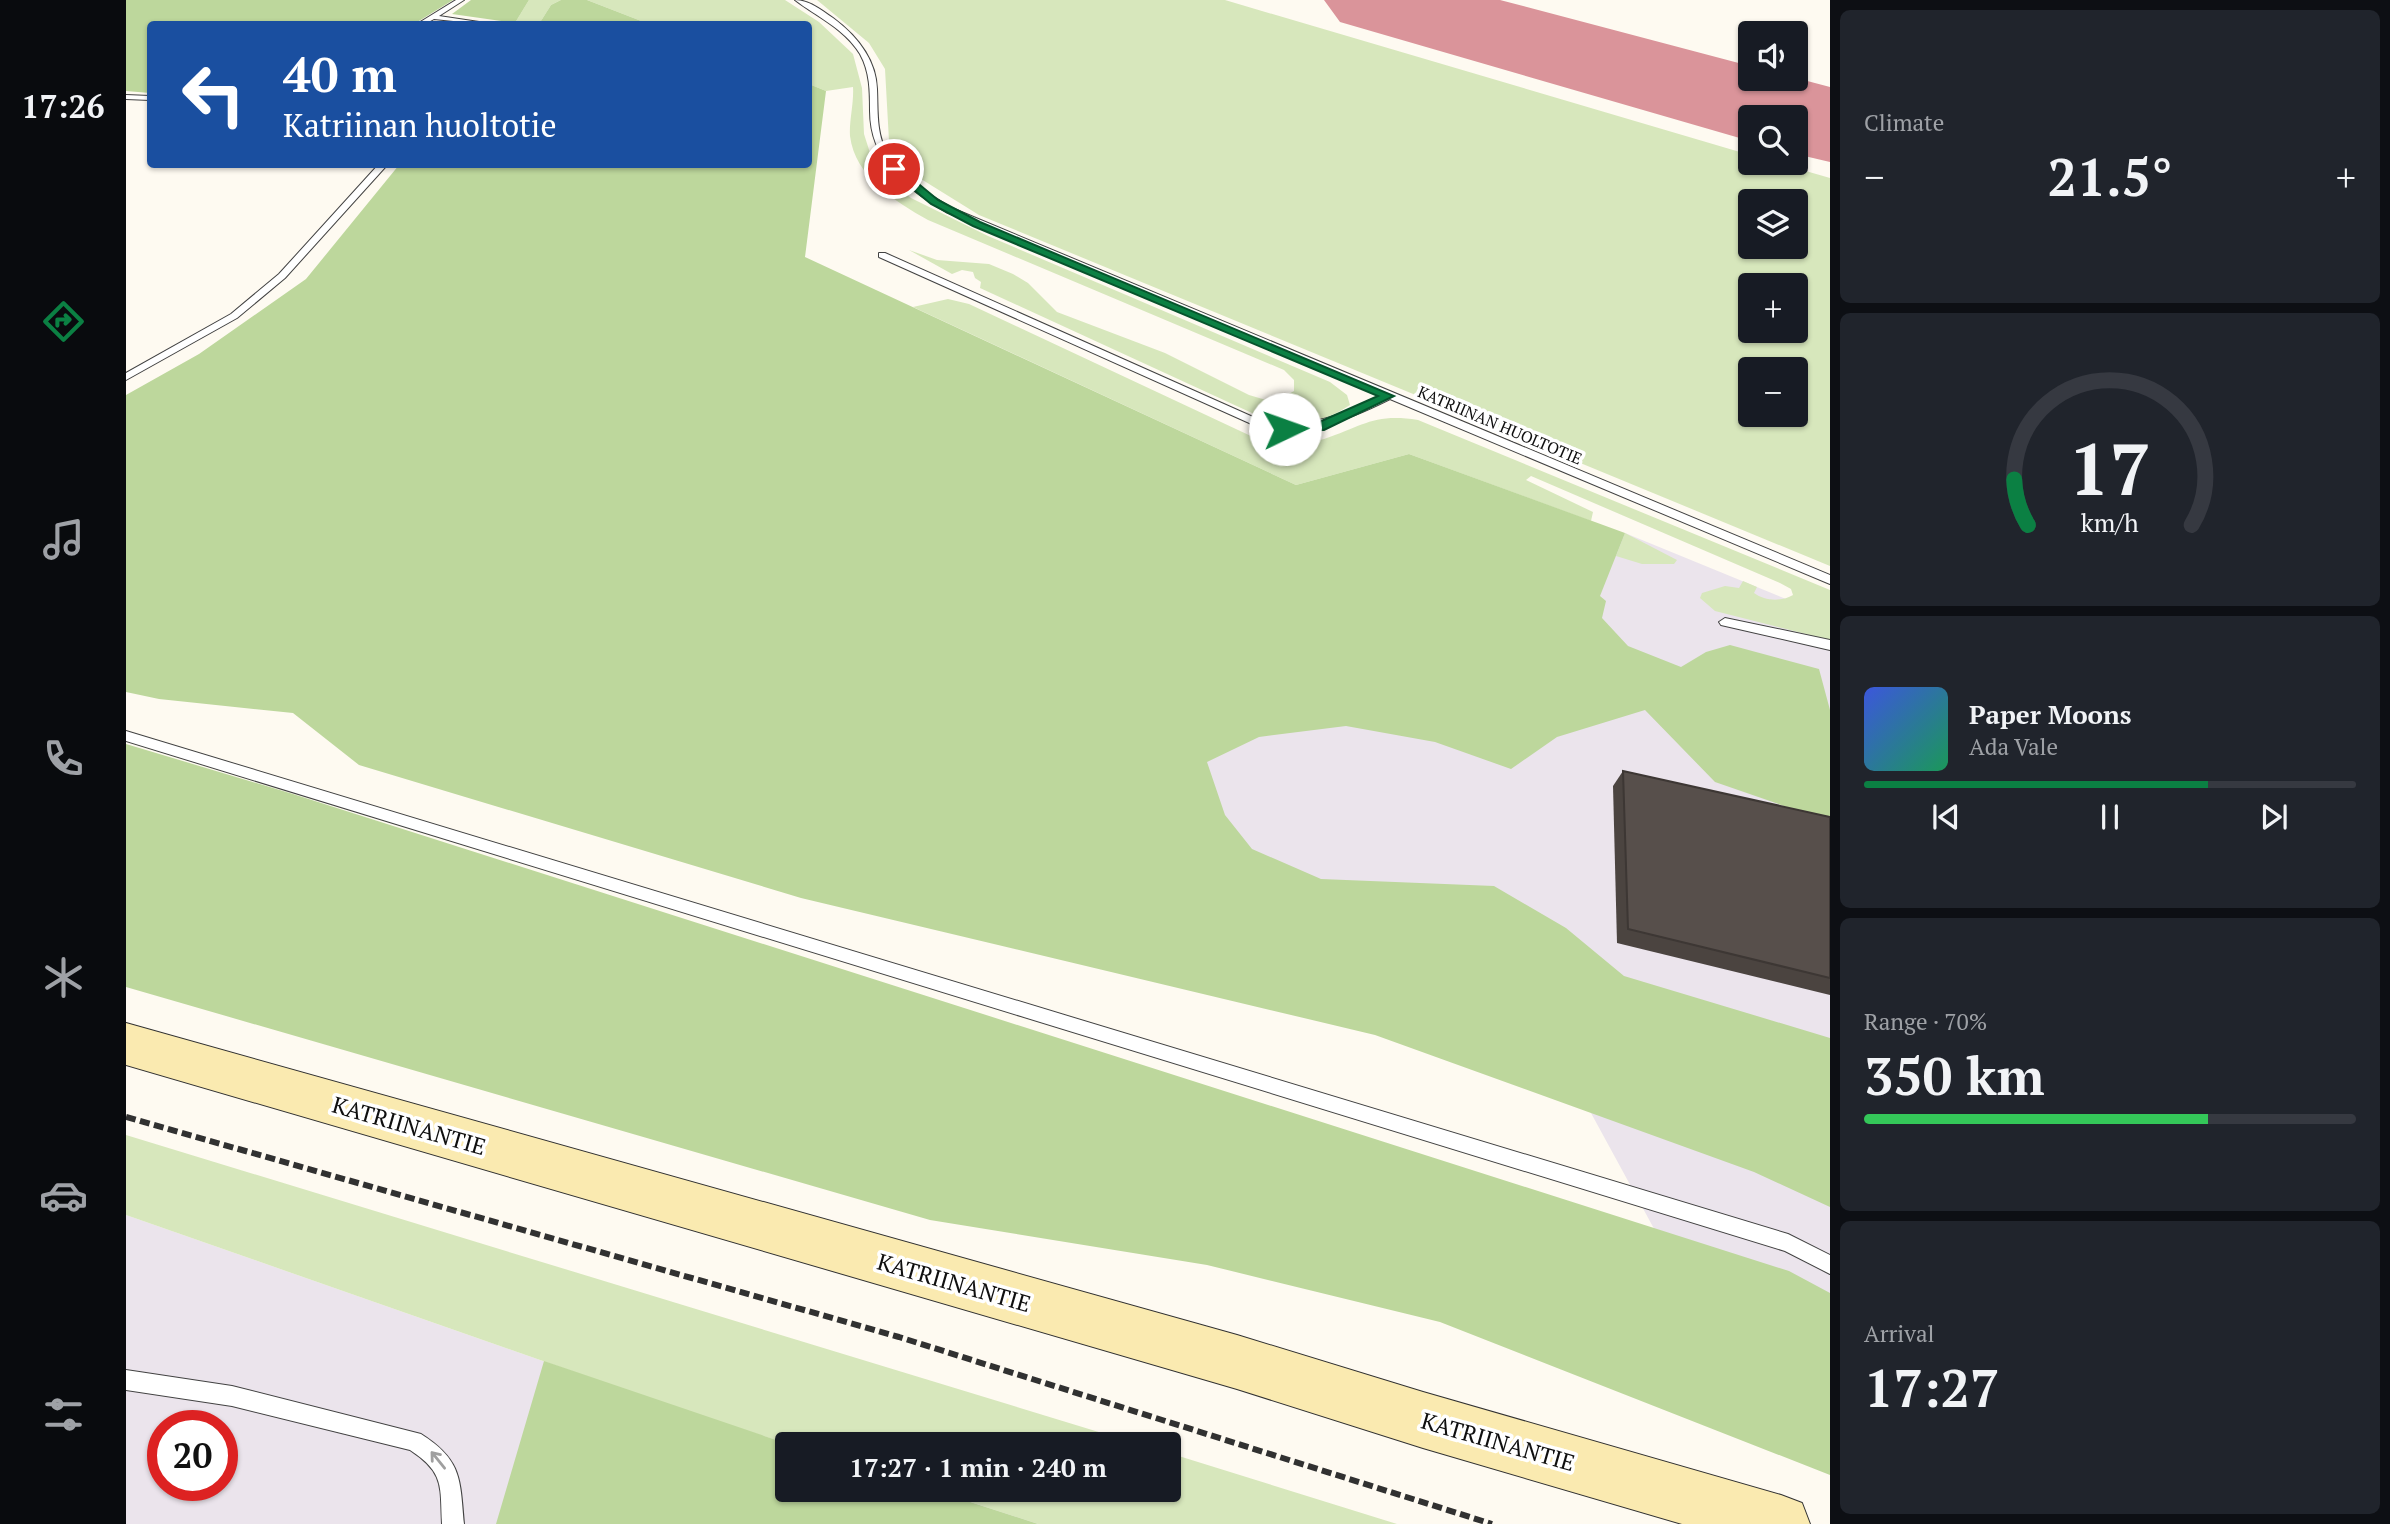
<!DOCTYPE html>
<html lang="en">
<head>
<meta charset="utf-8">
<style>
	:root { --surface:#171b24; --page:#20242c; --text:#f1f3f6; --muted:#9ea1a6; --line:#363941; --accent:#0b8043 }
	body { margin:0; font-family:"PT Serif",serif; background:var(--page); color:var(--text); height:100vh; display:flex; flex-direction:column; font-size:26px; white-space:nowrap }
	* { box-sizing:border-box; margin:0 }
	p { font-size:23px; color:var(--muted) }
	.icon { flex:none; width:38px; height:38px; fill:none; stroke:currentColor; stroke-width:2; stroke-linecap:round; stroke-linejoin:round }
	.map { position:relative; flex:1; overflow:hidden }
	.sheet { display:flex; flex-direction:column; gap:10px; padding:10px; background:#0d0f14; width:560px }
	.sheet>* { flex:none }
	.banner { position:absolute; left:21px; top:21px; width:665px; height:147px; border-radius:7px; box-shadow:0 2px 5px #0004; background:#1a4fa0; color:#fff; overflow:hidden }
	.buttons { position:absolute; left:1612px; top:21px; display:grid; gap:14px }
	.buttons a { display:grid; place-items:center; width:70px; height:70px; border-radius:7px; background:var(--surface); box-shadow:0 2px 5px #0004; font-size:35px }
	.speed { position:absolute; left:21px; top:1410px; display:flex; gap:14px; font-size:35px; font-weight:700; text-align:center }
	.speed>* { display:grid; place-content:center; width:91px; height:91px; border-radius:50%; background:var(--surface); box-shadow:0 2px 5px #0004; line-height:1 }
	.speed .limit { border:10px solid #d22; background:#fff; color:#111 }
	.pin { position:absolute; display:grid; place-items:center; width:60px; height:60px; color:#fff; margin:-30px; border:4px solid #fff; border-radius:50%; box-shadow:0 2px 7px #0007 }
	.me { position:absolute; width:77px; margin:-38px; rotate:87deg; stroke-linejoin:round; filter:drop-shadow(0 0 5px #0008) }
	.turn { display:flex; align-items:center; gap:24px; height:147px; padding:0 21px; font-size:32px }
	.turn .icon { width:91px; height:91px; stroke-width:2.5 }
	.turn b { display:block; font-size:49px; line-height:60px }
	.big { font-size:52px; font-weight:700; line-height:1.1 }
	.sheet .tile { flex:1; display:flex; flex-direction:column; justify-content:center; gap:10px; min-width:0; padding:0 24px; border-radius:10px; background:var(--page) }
	.sheet .dial { align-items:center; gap:0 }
	.dial svg { height:182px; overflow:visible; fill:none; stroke:var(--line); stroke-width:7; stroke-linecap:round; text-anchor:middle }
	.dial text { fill:var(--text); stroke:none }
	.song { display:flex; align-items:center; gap:21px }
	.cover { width:84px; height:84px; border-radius:10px; background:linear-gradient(135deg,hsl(230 70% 55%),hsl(150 70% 35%)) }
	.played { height:7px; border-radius:4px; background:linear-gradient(90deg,var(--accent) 70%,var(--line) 70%) }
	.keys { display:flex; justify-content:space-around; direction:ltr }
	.heat { display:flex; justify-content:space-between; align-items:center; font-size:38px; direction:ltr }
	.charge { height:10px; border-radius:5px; background:linear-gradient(90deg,#34c759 70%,var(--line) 0) }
	.trip { position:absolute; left:649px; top:1432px; width:406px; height:70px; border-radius:7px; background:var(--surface); box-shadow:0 2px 5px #0004; font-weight:700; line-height:70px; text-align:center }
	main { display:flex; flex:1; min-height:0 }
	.dock { display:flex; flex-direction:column; width:126px; justify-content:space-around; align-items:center; background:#090b0e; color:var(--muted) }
	.dock .icon { width:49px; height:49px }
	.dock .on { color:var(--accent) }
	.dock b { font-size:32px; color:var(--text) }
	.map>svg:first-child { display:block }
	.industrial { fill:#ebe4ec; fill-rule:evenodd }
	.green { fill:#d7e7bc; fill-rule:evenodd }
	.forest { fill:#bdd79c }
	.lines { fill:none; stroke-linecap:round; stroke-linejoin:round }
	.taxiway { fill:#da949a; fill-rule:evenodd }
	.runway { fill:#da949a; fill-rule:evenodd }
	.service-casing { stroke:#424242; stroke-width:2 }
	.secondary-casing { stroke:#313131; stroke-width:2 }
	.path { stroke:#313131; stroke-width:6; stroke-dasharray:10 4.5; stroke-linecap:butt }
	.service { fill:#fff; fill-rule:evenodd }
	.secondary { fill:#faeab0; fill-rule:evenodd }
	.wall { fill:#4b4440 }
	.building { fill:#574f4b; stroke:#3d3734; stroke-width:2 }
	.oneway { stroke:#9f9f9f }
	.route { fill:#0b8043; stroke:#07532c; stroke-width:2 }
	.labels { text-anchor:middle; stroke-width:7; stroke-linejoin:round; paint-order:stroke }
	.far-street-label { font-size:16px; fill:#0f0f0f; stroke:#fff }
	.near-street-label { font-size:23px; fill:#0f0f0f; stroke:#fff }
</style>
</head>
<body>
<main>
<nav class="dock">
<b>17:26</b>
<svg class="icon on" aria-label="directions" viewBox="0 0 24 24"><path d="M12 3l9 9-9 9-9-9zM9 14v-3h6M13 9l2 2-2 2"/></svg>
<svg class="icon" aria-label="music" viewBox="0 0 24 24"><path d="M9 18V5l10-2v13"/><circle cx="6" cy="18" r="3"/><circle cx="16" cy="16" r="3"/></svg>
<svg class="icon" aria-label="phone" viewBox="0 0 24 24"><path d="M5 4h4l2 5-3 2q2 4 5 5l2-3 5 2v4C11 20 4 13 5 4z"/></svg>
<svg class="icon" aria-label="climate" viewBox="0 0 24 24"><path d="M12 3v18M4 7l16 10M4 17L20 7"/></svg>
<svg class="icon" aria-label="car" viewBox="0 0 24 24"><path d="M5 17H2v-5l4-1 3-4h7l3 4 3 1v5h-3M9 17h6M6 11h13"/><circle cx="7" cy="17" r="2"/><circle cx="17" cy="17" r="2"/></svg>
<svg class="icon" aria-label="filters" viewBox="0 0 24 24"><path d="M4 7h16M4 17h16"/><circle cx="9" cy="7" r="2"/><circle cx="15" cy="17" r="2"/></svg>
</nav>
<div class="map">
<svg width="1704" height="1524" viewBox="0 0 1704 1524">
	<rect width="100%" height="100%" fill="#fefaf1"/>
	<!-- industrial -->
	<g class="industrial">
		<polygon points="1499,533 1704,617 1704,1300 1532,1236 1392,979 1110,883 1014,731 1448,585"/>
		<path d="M0,1215L554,1409L662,1444V1489H804L912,1524H0ZM37,1426H96V1486H37Z"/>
	</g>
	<!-- green -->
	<g class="green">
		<polygon points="403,0 435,0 425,5 413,24 389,23"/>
		<path d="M461,0H659L693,22L727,54L736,88L738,134L745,156L757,175L785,198L862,236L1204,382L1221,395L1224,405C1192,426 1175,424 1139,419L854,288L855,282L849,278L847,272L836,270L826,274L783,250L811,260L863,264L887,274L902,283L931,312L1039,353L1123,395L1140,400L1157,397L1168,391V380L1158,370L802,220C770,202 729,177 724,136C723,121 728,103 727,87L700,91L683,84L682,24H523Z"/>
		<path d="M691,0H1099L1624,155V163H1652L1704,178V566L853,215L787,174L763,141L759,69L743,43ZM1624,201H1670V247H1624ZM1624,285H1670V331H1624ZM1624,369H1670V415H1624Z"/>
		<path d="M822,299L843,304L1127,437C1149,441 1176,446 1198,439C1237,426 1248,413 1292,420L1704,590V640L1589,611L1574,598L1576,593L1599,586L1613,588L1617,581L1631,587L1628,593C1639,601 1655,602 1667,595L1665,589L1654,583L1405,476L1400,480L1467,512L1465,521L1283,454L1170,485L787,307Z"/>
		<polygon points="1499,533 1551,560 1548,564 1516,564 1490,556"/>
		<polygon points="0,1135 1012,1444 662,1444 554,1409 0,1215"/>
		<polygon points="1043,1453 1271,1524 912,1524 804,1489 1043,1489"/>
	</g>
	<!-- forest -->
	<g class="forest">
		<polygon points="0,0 327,0 288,24 24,24 24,93 0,91"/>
		<polygon points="345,0 403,0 389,23 326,14"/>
		<polygon points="435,0 461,0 523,24 413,24 425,5"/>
		<polygon points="683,84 700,91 679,257 1170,485 1283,454 1499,533 1474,596 1480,601 1476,618 1502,646 1555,667 1580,652 1604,645 1693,669 1704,710 1704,822 1589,782 1519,710 1431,737 1385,769 1309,742 1220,726 1133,737 1081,762 1099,815 1126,849 1195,879 1368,886 1440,928 1498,976 1704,1038 1704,1207 1628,1172 1249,1035 675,898 233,765 167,713 33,699 0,692 0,395 73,354 180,279 273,165 682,164"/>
		<polygon points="0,744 167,794 1663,1271 1704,1293 1704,1475 1314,1322 1081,1265 804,1220 0,987"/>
		<polygon points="418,1361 662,1444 662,1489 804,1489 912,1524 370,1524"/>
	</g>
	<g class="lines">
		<!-- taxiway -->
		<polygon class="taxiway" points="1311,0 1372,0 1493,44 1704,110 1704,132 1688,136 1670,132 1670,117 1626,117 1461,64 1317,9"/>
		<!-- runway -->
		<polygon class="runway" points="1198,0 1374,0 1624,66 1624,79 1670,78 1704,87 1704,162 1670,154 1670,117 1624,117 1624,141 1214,22"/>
		<!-- service casing -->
		<g class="service-casing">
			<g id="service">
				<polygon points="330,0 338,0 313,16 353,22 356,24 308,19 299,24 291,24"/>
				<path d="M669,0C683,0 695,10 707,18C730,35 750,59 751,89C752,111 750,133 761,153C775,178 802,194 826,208L1704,575V584L1264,399C1220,421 1180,437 1130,426L753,257V253H759L1136,421C1187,428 1210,417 1255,395L820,212C780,188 744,161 744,111C744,91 744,72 734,54C718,28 691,17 669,0Z"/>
				<polygon points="0,95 24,96 24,100 0,99"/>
				<polygon points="253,164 262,164 159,278 111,318 0,380 0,373 105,314 153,274"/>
				<polygon points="1599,618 1704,640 1704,650 1595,625 1593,622"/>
				<polygon points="0,731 1662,1234 1704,1255 1704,1274 1659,1251 0,741"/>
				<path d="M0,1370L106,1386L295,1434C336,1460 334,1479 338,1524H316C314,1486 319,1473 284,1450L106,1406L0,1390Z"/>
			</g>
		</g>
		<!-- secondary casing -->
		<g class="secondary-casing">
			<polygon id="secondary" points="0,1023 1111,1335 1297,1392 1655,1495 1676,1503 1684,1524 1556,1524 1297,1448 1111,1389 0,1065"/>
		</g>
		<!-- path -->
		<polyline class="path" points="0,1117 773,1337 1366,1524"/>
		<!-- service -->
		<use href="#service" class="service"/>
		<!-- secondary -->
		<use href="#secondary" class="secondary"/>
	</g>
	<!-- wall -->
	<polygon class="wall" points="1497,771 1704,817 1704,995 1491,943 1487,786"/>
	<!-- building -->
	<polygon class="building" points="1497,771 1704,817 1704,978 1502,929"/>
	<!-- one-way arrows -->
	<defs><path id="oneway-shaft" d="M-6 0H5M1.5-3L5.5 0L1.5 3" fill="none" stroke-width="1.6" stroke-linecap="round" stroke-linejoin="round" transform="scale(1.75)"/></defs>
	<use class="oneway" href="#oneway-shaft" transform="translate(312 1460) rotate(-129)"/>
	<!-- route -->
	<polygon class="route" points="765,167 772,167 812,200 854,222 1268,396 1198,430 1155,431 1155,426 1159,425 1191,423 1252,396 847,226 805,204 765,171"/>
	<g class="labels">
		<!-- far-street labels -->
		<g class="far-street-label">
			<text transform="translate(1374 425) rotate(23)" y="6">KATRIINAN HUOLTOTIE</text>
		</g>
		<!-- near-street labels -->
		<g class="near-street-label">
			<text transform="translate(283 1126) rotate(16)" y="8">KATRIINANTIE</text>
			<text transform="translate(828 1283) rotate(16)" y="8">KATRIINANTIE</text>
			<text transform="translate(1372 1442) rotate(16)" y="8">KATRIINANTIE</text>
		</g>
	</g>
</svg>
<div class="buttons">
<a><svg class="icon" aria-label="sound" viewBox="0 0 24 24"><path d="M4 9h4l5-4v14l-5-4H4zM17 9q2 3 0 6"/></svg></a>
<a><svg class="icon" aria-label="search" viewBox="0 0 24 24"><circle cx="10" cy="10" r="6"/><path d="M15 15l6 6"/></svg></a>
<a><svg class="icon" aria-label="layers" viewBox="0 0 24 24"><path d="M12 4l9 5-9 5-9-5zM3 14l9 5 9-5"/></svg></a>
<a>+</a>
<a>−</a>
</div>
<div class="speed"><div class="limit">20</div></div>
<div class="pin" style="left:768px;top:169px;background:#d93025"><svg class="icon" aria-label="arrive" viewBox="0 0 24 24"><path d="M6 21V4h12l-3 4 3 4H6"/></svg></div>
<svg class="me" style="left:1159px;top:429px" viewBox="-20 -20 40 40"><circle r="19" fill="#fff"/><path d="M0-13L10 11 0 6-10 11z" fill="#0b8043"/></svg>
<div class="trip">17:27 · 1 min · 240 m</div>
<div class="banner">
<div class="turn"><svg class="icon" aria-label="left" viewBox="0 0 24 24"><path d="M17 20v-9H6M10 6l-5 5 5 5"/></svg><div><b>40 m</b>Katriinan huoltotie</div></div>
</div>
</div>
<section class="sheet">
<div class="tile"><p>Climate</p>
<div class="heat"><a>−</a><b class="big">21.5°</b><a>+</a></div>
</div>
<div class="tile dial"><svg viewBox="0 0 100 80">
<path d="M14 69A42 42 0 1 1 86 69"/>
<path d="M14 69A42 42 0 0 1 8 49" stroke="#0b8043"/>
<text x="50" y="56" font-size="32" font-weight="700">17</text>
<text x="50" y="72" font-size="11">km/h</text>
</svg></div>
<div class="tile">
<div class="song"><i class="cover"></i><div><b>Paper Moons</b><p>Ada Vale</p></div></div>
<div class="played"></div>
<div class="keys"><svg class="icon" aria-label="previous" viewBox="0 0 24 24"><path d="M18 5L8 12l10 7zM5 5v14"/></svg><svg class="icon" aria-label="pause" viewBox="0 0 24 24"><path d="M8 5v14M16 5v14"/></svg><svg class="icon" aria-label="next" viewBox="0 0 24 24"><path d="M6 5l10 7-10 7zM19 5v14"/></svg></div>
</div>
<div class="tile"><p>Range · 70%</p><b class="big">350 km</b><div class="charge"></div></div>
<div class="tile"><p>Arrival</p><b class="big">17:27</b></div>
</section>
</main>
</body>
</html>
